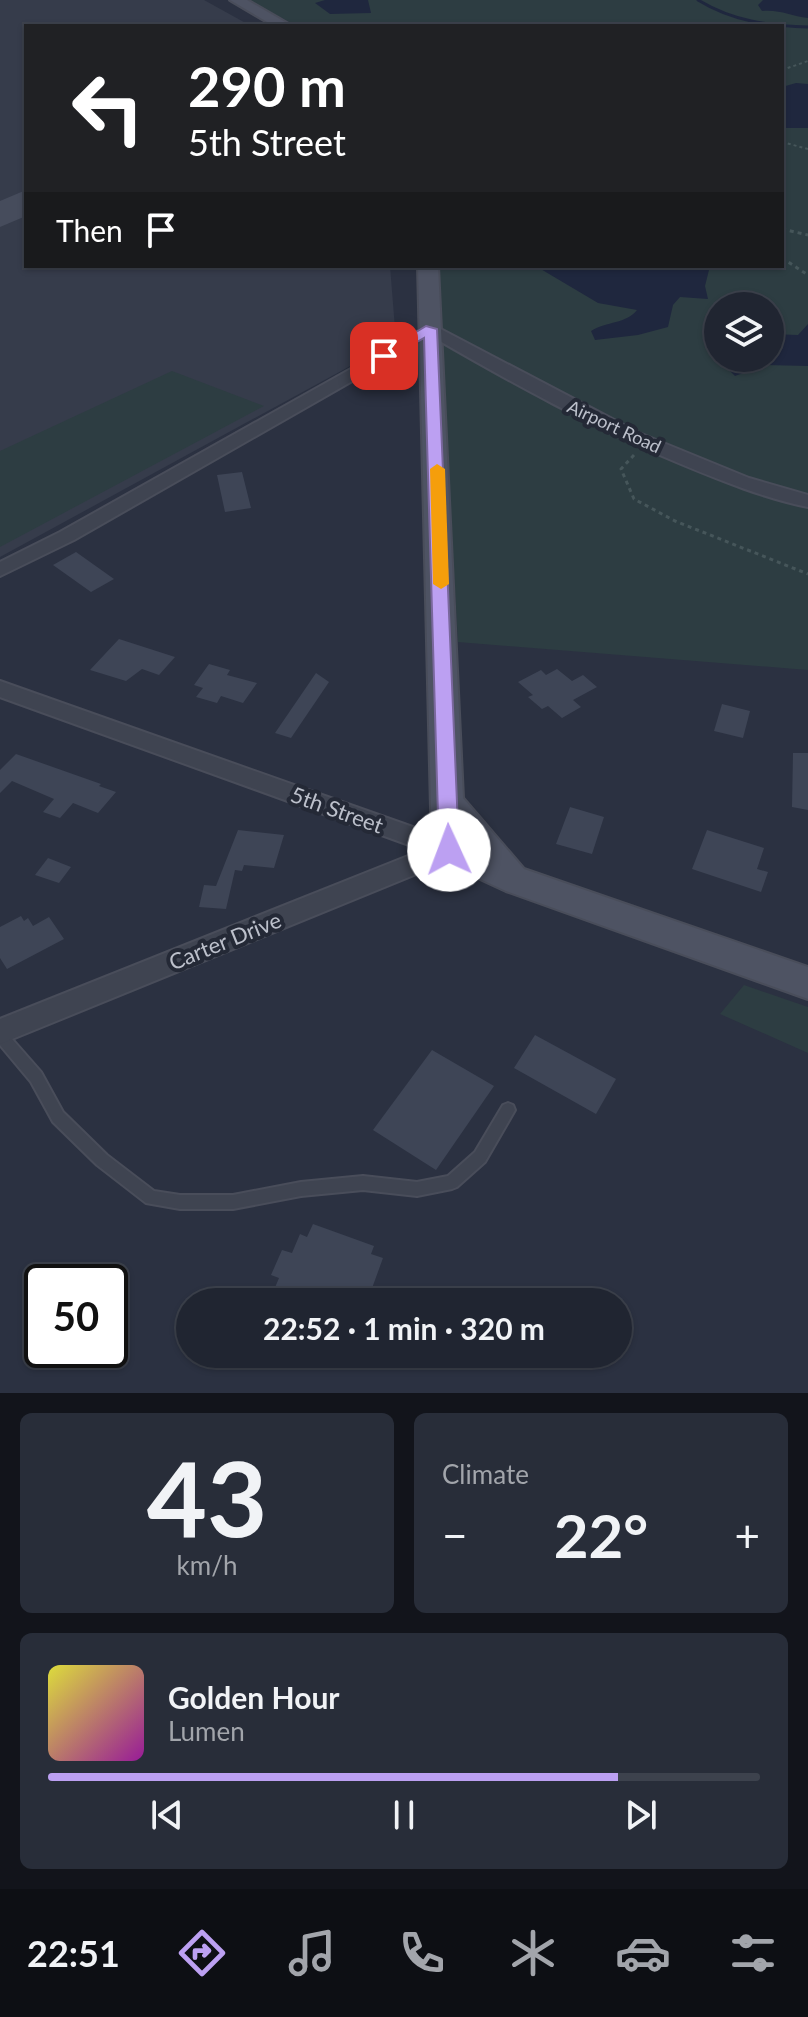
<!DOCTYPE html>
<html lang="en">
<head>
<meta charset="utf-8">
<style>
	:root { --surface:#202531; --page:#282d39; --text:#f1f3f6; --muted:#a2a5ab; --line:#3d424d; --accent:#bca0f2 }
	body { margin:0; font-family:Lato,sans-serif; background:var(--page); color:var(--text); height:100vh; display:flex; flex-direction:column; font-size:30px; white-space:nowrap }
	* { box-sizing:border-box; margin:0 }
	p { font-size:26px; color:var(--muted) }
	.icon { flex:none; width:44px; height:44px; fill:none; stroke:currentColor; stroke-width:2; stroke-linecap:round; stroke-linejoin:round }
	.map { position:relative; height:1393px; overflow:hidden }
	.drawer { display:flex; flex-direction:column; gap:20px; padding:20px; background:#12141b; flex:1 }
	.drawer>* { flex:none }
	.guide { position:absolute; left:24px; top:24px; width:760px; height:244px; border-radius:0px; box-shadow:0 2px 6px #0004,0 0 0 2px var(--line); background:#202124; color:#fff; overflow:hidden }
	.buttons { position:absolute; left:704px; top:292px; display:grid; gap:16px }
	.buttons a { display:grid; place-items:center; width:80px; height:80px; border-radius:50%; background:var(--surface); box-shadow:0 2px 6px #0004,0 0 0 2px var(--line); font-size:40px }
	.speed { position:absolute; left:24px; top:1264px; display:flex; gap:16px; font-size:40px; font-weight:700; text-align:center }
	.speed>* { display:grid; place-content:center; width:104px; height:104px; border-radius:50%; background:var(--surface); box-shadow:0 2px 6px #0004,0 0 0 2px var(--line); line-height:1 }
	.speed .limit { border:4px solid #111; border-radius:12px; background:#fff; color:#111 }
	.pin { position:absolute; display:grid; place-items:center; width:68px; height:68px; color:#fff; margin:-34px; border-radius:16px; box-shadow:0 4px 12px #0006 }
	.me { position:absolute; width:88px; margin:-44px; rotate:358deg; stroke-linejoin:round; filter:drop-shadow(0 0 6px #0008) }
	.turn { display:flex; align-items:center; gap:28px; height:168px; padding:0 32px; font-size:36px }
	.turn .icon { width:104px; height:104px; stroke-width:2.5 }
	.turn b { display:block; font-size:56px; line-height:68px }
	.then { display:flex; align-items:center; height:76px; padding:0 32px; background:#0003; gap:16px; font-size:30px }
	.big { font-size:60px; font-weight:700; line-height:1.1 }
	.drawer .tile { flex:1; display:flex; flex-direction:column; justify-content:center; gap:12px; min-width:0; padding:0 28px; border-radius:12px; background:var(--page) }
	.drawer .dial { align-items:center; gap:0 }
	.dial b { font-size:104px; line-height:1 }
	.song { display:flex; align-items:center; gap:24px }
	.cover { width:96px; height:96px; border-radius:12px; background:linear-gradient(135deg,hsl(60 70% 55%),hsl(300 70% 35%)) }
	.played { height:8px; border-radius:4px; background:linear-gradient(90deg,var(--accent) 80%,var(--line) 80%) }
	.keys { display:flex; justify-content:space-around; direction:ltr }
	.heat { display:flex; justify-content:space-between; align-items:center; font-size:44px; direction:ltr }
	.drawer .tiles { flex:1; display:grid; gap:20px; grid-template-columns:1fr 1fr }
	.tile:last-child { grid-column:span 2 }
	.trip { position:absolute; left:176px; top:1288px; width:456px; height:80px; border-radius:40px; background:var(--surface); box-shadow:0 2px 6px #0004,0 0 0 2px var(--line); font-weight:700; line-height:80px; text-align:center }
	.dock { display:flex; height:128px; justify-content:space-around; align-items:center; background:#0d0f14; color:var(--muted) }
	.dock .icon { width:56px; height:56px }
	.dock .current { color:var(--accent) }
	.dock b { font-size:36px; color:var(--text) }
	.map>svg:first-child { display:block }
	.airport { fill:#363c4b }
	.green { fill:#2d3d42; fill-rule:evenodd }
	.water { fill:#1f273e }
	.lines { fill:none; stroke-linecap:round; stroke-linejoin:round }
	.stream { stroke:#1f273e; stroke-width:3 }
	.taxiway { fill:#464c5c; fill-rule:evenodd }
	.building { fill:#3e4556 }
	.service-casing { stroke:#494d5a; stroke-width:4 }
	.minor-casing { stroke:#494d5a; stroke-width:4 }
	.secondary-casing { stroke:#494d5a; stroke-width:4 }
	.path-far1 { stroke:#46565a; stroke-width:2; stroke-dasharray:3 3; stroke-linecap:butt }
	.path { stroke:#46565a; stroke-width:3; stroke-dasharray:4 4; stroke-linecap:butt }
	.service { fill:#3f4451; fill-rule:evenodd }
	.minor { fill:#3f4451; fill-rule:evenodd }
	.secondary { fill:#4e5363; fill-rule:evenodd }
	.route { fill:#bca0f2; stroke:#7a689d; stroke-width:2 }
	.slow { fill:#f59e0b }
	.labels { text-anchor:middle; stroke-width:8; stroke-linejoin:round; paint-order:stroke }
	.far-street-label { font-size:18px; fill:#bcc0cb; stroke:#242936 }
	.street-label { font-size:22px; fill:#bcc0cb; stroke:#242936 }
</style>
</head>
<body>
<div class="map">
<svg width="808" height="1393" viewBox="0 0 808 1393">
	<rect width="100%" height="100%" fill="#2b3141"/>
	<!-- airport -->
	<polygon class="airport" points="0,0 204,0 251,26 26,26 26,266 390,266 396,341 0,557"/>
	<!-- green -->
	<g class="green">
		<path d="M248,0H808V670L458,642L436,266H782V26H297ZM718,306H770V358H718Z"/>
		<polygon points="172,371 264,406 0,547 0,451"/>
		<polygon points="744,985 808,1007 808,1053 720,1014"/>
	</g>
	<!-- water -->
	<g class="water">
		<polygon points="325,0 368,0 371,13 330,14 315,3"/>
		<path d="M763,0H808V18C791,16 779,9 762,11L758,5Z"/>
		<polygon points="796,83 808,84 808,128 782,128 782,87"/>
		<path d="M542,266H710L705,286L708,299L680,297L673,305L668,327L638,335L595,340L591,331C607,321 626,324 637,310L598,303L539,268Z"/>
		<polygon points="808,324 808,366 765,365 735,376 714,355 708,336 718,336 718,358 770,358 770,334 798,335"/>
	</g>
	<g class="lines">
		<!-- stream -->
		<path class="stream" d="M698,0C732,21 769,26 808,27"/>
		<!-- taxiway -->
		<polygon class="taxiway" points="26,190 26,216 0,227 0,201"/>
	</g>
	<!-- building -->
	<g class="building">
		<polygon points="242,472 251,508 225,512 217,475"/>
		<polygon points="76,552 114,579 91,592 53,565"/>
		<polygon points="119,639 175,657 159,675 142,669 126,681 90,670"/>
		<polygon points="209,664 230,670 227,675 257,683 243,703 221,696 217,703 196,697 203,688 194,685"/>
		<polygon points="557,669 572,681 583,675 597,687 573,700 581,707 562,718 548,706 542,709 528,697 533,695 518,682 541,670 546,675"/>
		<polygon points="316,673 329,682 291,738 275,733"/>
		<polygon points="722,704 750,711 743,738 714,731"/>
		<polygon points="793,753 808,753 808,810 792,807"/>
		<polygon points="16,754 101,784 99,786 116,792 98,813 73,803 60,818 43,812 54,799 12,781 0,793 0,770"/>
		<polygon points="570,807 604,817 592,854 556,844"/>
		<polygon points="238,830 284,835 274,868 244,865 242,871 235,870 226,909 199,907 204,885 216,886"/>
		<polygon points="707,830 764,848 757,869 768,872 761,892 692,869"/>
		<polygon points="48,858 71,867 59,883 35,875"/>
		<polygon points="21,916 24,921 28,918 33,926 49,917 64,939 7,969 0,958 0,927"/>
		<polygon points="535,1035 616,1079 596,1114 514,1068"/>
		<polygon points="432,1050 494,1086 436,1170 373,1130"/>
		<polygon points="313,1224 374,1246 371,1254 383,1258 367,1302 269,1302 279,1278 271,1275 282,1250 292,1253 300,1234 307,1237"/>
	</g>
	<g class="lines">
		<!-- service casing -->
		<g class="service-casing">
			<polygon id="service" points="0,1029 5,1031 41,1072 63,1112 107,1155 154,1191 180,1195 233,1195 301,1182 363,1176 417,1182 448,1176 475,1152 503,1105 508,1103 513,1105 515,1110 485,1162 457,1187 452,1189 417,1196 363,1190 301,1196 233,1209 180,1209 146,1203 97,1165 53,1122 31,1082 0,1045"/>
		</g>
		<!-- minor casing -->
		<g class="minor-casing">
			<g id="minor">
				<path d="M431,324L639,433L749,478L808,495V507C764,498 722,481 681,464C594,428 512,383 431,336L74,540L0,576V562L60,532Z"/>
				<polygon points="0,681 458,843 461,850 458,857 0,1044 0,1019 423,850 0,697"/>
			</g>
		</g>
		<!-- secondary casing -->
		<g class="secondary-casing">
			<g id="secondary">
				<polygon points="230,0 247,0 292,26 274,26"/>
				<polygon points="418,266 438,266 463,798 524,869 808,967 808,999 506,891 437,859 432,850"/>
			</g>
		</g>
		<!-- path-far1 -->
		<g class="path-far1">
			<polyline points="782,70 808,61"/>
			<polyline points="782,142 808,149"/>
		</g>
		<!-- path -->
		<g class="path">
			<polyline points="782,229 808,235"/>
			<polyline points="782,258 808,275"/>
			<polyline points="634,455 621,469 634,499 675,521 808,574"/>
		</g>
		<!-- service -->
		<use href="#service" class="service"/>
		<!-- minor -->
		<use href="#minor" class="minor"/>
		<!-- secondary -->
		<use href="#secondary" class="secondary"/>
	</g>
	<!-- route -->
	<polygon class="route" points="426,326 437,329 459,850 456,855 442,855 439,850 424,338 388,359 377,356"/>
	<!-- slow -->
	<polygon class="slow" points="437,464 445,469 449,584 441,589 433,584 430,469"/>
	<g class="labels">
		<!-- far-street labels -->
		<g class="far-street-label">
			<text transform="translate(614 427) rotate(25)" y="6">Airport Road</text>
		</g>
		<!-- street labels -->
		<g class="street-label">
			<text transform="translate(337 810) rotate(20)" y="8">5th Street</text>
			<text transform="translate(225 941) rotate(-22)" y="8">Carter Drive</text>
		</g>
	</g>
</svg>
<div class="buttons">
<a><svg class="icon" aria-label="layers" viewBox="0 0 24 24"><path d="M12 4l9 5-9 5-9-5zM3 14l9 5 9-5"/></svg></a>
</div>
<div class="speed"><div class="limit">50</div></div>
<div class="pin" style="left:384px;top:356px;background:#d93025"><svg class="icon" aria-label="arrive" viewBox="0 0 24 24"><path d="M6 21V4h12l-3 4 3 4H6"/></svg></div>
<svg class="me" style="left:449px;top:850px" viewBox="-20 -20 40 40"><circle r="19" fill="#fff"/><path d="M0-13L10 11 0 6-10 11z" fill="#bca0f2"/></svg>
<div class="trip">22:52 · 1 min · 320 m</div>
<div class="guide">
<div class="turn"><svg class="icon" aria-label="left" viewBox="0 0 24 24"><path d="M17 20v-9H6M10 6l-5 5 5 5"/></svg><div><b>290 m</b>5th Street</div></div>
<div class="then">Then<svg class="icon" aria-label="arrive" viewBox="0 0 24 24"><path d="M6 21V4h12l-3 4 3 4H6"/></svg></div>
</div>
</div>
<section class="drawer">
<div class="tiles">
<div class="tile dial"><b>43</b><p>km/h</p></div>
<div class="tile"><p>Climate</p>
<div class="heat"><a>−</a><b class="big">22°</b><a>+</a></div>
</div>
<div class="tile">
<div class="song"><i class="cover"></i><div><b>Golden Hour</b><p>Lumen</p></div></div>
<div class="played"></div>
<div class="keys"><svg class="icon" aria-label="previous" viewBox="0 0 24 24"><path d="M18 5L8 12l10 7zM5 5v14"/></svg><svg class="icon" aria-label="pause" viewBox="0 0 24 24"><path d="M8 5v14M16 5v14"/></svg><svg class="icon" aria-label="next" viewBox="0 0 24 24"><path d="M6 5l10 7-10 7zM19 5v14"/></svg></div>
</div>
</div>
</section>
<nav class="dock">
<b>22:51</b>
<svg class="icon current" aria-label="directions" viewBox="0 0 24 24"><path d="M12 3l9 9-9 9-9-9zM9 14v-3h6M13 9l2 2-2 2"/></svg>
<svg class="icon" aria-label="music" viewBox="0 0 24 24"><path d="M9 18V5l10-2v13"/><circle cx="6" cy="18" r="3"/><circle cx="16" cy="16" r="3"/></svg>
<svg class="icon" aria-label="phone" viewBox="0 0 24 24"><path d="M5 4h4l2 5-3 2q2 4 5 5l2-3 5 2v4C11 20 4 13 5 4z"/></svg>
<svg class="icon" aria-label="climate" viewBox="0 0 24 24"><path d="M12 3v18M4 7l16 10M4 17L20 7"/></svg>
<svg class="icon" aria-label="car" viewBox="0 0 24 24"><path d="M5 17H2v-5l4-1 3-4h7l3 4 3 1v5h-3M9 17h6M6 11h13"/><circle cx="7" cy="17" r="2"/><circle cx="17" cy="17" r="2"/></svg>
<svg class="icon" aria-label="filters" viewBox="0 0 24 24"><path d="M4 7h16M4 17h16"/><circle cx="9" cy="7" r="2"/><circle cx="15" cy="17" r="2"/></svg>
</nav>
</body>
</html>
